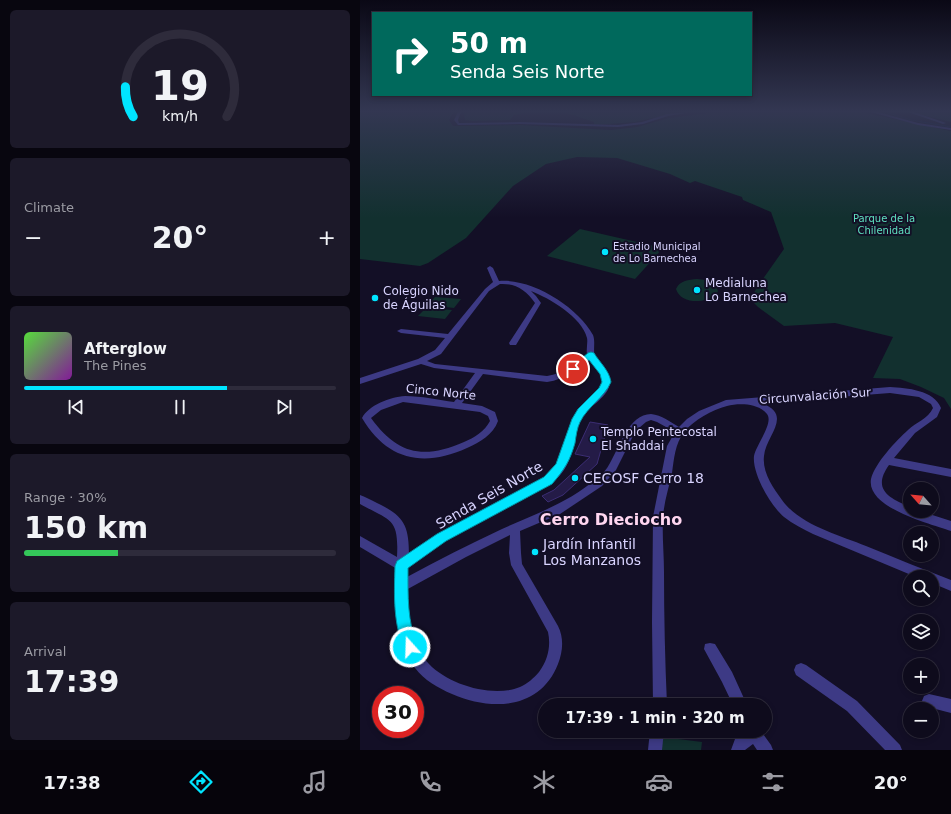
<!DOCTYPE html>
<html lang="en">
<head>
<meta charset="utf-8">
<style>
	:root { --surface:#0e0b1c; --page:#1c1929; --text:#f1f3f6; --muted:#9b9ba3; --line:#2e2b3b; --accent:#00e5ff }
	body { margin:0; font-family:"DejaVu Sans",sans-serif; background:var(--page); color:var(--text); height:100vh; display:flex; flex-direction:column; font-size:15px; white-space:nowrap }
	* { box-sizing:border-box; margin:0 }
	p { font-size:13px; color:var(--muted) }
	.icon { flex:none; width:22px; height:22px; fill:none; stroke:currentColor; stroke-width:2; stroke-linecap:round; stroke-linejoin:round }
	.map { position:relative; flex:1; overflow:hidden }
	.side { display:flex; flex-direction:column; gap:10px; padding:10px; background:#08060f; width:360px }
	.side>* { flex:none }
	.hud { position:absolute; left:12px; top:12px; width:380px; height:84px; border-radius:0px; box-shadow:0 2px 6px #0003,0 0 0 1px var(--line); background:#00695c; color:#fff; overflow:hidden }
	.needle { width:26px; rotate:297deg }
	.buttons { position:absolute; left:543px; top:482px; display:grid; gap:8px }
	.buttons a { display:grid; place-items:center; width:36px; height:36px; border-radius:50%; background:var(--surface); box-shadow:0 2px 6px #0003,0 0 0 1px var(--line); font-size:20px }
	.speed { position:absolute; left:12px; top:686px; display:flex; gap:8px; font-size:20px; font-weight:700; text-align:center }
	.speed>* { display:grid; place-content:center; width:52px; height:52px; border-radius:50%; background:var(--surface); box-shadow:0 2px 6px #0003,0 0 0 1px var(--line); line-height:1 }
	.speed .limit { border:6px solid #d22; background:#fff; color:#111 }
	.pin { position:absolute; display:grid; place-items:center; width:34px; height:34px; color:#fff; margin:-17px; border:2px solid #fff; border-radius:50%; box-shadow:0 1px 4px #0007 }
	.me { position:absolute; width:44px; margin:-22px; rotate:340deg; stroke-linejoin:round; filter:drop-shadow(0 0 3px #0008) }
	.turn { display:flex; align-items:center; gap:14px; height:84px; padding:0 12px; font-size:18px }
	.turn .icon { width:52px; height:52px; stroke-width:2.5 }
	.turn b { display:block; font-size:28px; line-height:34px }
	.big { font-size:30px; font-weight:700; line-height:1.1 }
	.side .widget { flex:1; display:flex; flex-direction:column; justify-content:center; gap:6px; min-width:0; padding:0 14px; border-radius:6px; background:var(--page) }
	.side .dial { align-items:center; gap:0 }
	.dial svg { height:104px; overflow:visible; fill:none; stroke:var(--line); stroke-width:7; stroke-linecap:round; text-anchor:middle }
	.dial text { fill:var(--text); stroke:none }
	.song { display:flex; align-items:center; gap:12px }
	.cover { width:48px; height:48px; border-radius:6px; background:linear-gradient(135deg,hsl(110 70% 55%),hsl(290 70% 35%)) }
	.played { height:4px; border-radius:2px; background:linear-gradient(90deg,var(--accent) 65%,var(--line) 65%) }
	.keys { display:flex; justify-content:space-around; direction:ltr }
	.heat { display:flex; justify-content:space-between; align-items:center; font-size:22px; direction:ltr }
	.charge { height:6px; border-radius:3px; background:linear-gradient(90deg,#34c759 30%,var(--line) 0) }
	.trip { position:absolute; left:178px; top:698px; width:234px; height:40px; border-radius:20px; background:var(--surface); box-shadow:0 2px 6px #0003,0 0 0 1px var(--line); font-weight:700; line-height:40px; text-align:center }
	.tab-bar { display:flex; height:64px; justify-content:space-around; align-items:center; background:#06040b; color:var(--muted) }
	.tab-bar .icon { width:28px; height:28px }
	.tab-bar .active { color:var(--accent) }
	.tab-bar b { font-size:18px; color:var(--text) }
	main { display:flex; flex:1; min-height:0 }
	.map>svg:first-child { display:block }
	.green { fill:#12302f }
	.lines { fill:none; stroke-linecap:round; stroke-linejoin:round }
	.stream { stroke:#0a1f44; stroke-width:1 }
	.building { fill:#241b47; stroke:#3b2d73 }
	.minor { fill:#3d3a85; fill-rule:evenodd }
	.route { fill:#00e5ff; stroke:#0095a6 }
	.poi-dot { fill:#00e5ff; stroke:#130f26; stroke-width:1.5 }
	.labels { text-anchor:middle; stroke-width:4; stroke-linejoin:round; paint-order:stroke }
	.far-park-label { font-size:10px; fill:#5fe0c0; stroke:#130f26 }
	.far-poi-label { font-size:10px; fill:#d9d4ff; stroke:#130f26; text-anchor:start }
	.poi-label { font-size:12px; fill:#d9d4ff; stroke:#130f26; text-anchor:start }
	.street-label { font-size:12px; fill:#d9d4ff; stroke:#130f26 }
	.near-poi-label { font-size:14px; fill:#d9d4ff; stroke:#130f26; text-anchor:start }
	.near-street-label { font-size:14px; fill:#d9d4ff; stroke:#130f26 }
	.near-neighbourhood-label { font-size:16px; font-weight:bold; fill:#ffd6f0; stroke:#130f26 }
</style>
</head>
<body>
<main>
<section class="side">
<div class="widget dial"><svg viewBox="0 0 100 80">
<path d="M14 69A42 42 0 1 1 86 69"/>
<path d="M14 69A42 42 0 0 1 8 46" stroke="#00e5ff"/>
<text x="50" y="56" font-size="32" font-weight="700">19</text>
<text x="50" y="72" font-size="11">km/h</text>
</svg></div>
<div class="widget"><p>Climate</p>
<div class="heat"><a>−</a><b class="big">20°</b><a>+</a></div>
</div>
<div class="widget">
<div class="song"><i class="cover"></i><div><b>Afterglow</b><p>The Pines</p></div></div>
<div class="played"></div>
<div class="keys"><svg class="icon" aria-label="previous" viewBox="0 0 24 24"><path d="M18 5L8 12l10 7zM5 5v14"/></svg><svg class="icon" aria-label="pause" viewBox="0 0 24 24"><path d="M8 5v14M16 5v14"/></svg><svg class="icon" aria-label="next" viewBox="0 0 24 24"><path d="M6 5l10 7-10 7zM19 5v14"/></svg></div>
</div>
<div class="widget"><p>Range · 30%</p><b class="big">150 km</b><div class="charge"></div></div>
<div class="widget"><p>Arrival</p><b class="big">17:39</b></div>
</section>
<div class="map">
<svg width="591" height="750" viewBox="0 0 591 750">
	<rect width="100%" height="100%" fill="#130f26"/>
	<!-- green -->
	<g class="green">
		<polygon points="106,112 163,112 163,113 154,115 150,120 113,121 105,120 104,114"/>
		<polygon points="501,112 591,131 591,409 584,398 561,387 540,379 513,378 533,337 475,323 424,326 398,307 390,299 400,283 424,249 411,212 383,200 382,197 335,181 330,183 310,174 257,158 217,157 186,164 153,186 106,238 68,263 60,266 0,259 0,113 93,113 89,120 93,126 160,125 251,130 277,127 309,118 349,113"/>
		<polygon points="207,113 314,113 275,122 234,125 234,122"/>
		<polygon points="555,113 591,113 591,122"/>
		<polygon points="220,229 303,248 275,279 187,256"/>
		<path d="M337,279L345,280L356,286L358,291L356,295C346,303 321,305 316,289C320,280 329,280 337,279Z"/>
		<polygon points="75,297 101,299 94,308 68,305"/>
		<polygon points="67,307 92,310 85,319 58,316"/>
		<polygon points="302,737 342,742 341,750 301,750"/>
	</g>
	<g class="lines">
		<!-- stream -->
		<polyline class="stream" points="525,112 551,120 591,127"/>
	</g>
	<!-- building -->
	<polygon class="building" points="230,422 248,425 237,464 203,495 188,502 182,496 194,490 230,457 215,454"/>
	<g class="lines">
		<!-- minor -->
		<g class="minor">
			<polygon points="98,112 101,112 98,120 99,123 160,122 258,125 282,122 307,114 331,112 308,116 283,124 258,127 160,124 98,125 94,120"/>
			<polygon points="511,112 518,112 558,123 591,128 591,130 558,125"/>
			<polygon points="548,112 554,112 586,123 583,124"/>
			<path d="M130,266L133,268L139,281C172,278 218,307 233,335C236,343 232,351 236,359C241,367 251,372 250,382C249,398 229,405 222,418C213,434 215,454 204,470C201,475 196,479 191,483L85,541L48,568L47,577C78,560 110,544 142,529C175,514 208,503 236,479C242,475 247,469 250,463C259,448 269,414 291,414C302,415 310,422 319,427L327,419L339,411L366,400L530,387C547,388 574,390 581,408L577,417L555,433L534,458L591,469V477L529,465C512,489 528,498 550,507V511H560L591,521V531C571,524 506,508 511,479C515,463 536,441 548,430C556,422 568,419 573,408L571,404L559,397L530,393L401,403C434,415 406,435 404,456C402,472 413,488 422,500C440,525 479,535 506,546C535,558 563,569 591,580V591L572,583V577H556L453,534C443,529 433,524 424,517C411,506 392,474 394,456C396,445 414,423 407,414C398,403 379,403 367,406C352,410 334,420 324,432C315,444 314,459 312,473C309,487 304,502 303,517C302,535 304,554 304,572C304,616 305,661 307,705H293L292,622L293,517L307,446L315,432L297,422L291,420L286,422L279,428L273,436L256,470L242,486L200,514L160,531L161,553L162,564L198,626C204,638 203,651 198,664C180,710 131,711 92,694C78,688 64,680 55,668C34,637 33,605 37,569L0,547V536L37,557C39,518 31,521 0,504V495C6,497 11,500 17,503C44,516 49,525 49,555L77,535L185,477C189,473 194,469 198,464C209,449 206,427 217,412C224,402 239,396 242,384C244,374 234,367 229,360C214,371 206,379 187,382L123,374L102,403L122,406L135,412L138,421C133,435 120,442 107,448C63,468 27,460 2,418C9,405 30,397 45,396C61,396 79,400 94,402L115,373L74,368L61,364L0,384V378L58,359L75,350L85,338L41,333L37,331L41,329L88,334L125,289L133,282L127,268ZM140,284C155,283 166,290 175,303L149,343L150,345H156L181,303L176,296L171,291C189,298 222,317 227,338C228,343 226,349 227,354C213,363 204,374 187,376L75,364L67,361L81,354L129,291ZM43,402L120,412L128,416L130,421C125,431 114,438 104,442C63,460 37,454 11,418L21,410ZM150,535L149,553L151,565L188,632C191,646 188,660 179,672C174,678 167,684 160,687C133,698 89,685 69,664C51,644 45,617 46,590L106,557Z"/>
			<polygon points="350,643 355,644 372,672 387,705 373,705 362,682 344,649 345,644"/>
			<polygon points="441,663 446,665 497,701 540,745 542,750 525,750 487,711 436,675 434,670 436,665"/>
			<polygon points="569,694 591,699 591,713 564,706 562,701 564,696"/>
			<polygon points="290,731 304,731 302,750 288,750"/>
			<polygon points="385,731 401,731 411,745 413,750 397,750 393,744 385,750 371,750 375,739"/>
		</g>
	</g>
	<!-- sky -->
	<linearGradient id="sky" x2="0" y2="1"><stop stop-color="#0a0815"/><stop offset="0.51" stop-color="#333752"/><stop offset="1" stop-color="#333752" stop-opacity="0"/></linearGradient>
	<rect width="591" height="218" fill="url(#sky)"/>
	<!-- route -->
	<path class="route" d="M231,352L234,353C240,363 249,370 251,382C244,398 228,406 220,422C217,428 216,436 215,443C210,461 204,470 192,484L86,541L48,568C48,596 47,622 58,647L56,653L50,655L45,653C33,622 34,597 35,566L37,561L77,534L184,477L196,464L212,419L218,409L239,388L242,382L240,374L229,360L213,371L209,369L228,353Z"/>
	<!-- markers -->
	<g class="poi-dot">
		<circle cx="245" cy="252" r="4"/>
		<circle cx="337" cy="290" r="4"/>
		<circle cx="15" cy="298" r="4"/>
		<circle cx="233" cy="439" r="4"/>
		<circle cx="215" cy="478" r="4"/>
		<circle cx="175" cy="552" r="4"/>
	</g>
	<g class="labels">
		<!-- far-park labels -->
		<g class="far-park-label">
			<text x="524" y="222">Parque de la<tspan x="524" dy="12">Chilenidad</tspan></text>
		</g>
		<!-- far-poi labels -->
		<g class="far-poi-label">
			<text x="253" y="250">Estadio Municipal<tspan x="253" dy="12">de Lo Barnechea</tspan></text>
		</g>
		<!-- poi labels -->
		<g class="poi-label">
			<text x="345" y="287">Medialuna<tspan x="345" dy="14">Lo Barnechea</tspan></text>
			<text x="23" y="295">Colegio Nido<tspan x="23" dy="14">de Águilas</tspan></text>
			<text x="241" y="436">Templo Pentecostal<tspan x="241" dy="14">El Shaddai</tspan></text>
		</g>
		<!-- street labels -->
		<g class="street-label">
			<text transform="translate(81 392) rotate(6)" y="4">Cinco Norte</text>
			<text transform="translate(455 396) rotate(-4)" y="4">Circunvalación Sur</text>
		</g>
		<!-- near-poi labels -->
		<g class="near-poi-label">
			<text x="223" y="483">CECOSF Cerro 18</text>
			<text x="183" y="549">Jardín Infantil<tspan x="183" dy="16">Los Manzanos</tspan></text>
		</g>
		<!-- near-street labels -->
		<g class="near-street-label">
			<text transform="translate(129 495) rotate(-30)" y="5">Senda Seis Norte</text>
		</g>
		<!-- near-neighbourhood labels -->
		<g class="near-neighbourhood-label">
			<text x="251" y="525">Cerro Dieciocho</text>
		</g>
	</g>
</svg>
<div class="buttons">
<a><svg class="needle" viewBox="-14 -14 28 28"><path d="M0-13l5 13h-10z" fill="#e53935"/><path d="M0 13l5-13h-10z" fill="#9b9ba3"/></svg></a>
<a><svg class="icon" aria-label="sound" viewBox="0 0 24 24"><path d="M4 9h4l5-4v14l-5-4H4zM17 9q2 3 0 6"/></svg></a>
<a><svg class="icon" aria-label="search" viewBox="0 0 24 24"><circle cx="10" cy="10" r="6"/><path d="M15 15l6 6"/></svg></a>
<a><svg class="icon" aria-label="layers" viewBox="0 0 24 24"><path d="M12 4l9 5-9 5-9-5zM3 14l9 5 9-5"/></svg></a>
<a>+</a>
<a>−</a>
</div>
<div class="speed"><div class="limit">30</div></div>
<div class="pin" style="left:213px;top:369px;background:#d93025"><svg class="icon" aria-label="arrive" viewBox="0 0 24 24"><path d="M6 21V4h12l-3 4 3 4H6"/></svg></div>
<svg class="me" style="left:50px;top:647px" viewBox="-20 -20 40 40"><circle r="17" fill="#00e5ff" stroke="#fff" stroke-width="3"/><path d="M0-11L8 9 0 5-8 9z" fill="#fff"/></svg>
<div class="trip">17:39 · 1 min · 320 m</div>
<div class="hud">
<div class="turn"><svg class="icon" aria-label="right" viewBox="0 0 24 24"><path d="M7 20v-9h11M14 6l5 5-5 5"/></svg><div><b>50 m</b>Senda Seis Norte</div></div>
</div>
</div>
</main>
<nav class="tab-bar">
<b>17:38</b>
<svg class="icon active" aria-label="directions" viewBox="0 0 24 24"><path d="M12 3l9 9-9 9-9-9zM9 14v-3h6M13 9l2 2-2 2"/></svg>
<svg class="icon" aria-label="music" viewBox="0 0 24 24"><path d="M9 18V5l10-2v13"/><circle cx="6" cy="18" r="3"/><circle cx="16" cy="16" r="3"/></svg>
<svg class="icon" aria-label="phone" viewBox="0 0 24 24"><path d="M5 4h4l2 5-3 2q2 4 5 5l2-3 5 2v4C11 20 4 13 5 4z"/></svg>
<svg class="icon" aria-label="climate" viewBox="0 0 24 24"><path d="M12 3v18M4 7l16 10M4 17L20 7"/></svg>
<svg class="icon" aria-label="car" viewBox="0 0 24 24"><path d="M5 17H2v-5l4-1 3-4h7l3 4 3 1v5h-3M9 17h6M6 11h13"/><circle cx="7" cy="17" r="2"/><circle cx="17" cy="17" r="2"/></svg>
<svg class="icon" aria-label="filters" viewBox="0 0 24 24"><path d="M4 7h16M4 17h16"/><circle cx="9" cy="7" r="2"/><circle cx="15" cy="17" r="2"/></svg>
<b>20°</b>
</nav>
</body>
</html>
